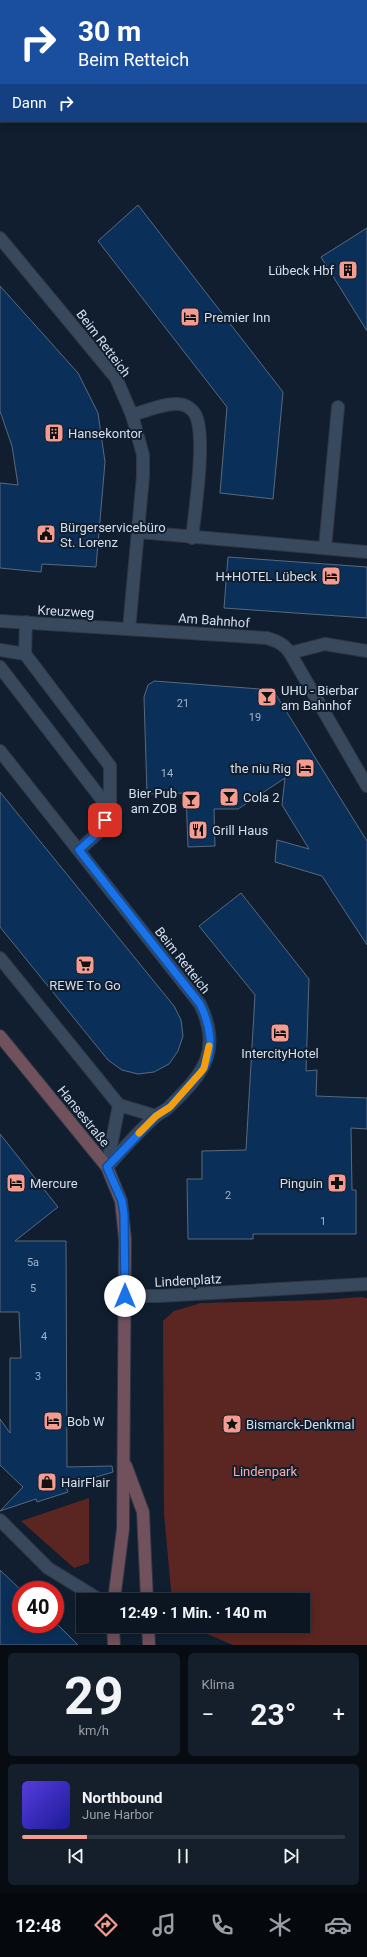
<!DOCTYPE html>
<html lang="de">
<head>
<meta charset="utf-8">
<style>
	:root { --surface:#0c1623; --page:#151f2b; --text:#f1f3f6; --muted:#9a9fa6; --line:#2c3541; --accent:#f59c91 }
	body { margin:0; font-family:Roboto,sans-serif; background:var(--page); color:var(--text); height:100vh; display:flex; flex-direction:column; font-size:15px; white-space:nowrap }
	* { box-sizing:border-box; margin:0 }
	p { font-size:13px; color:var(--muted) }
	.icon { flex:none; width:22px; height:22px; fill:none; stroke:currentColor; stroke-width:2; stroke-linecap:round; stroke-linejoin:round }
	.map { position:relative; height:1645px; overflow:hidden }
	.drawer { display:flex; flex-direction:column; gap:8px; padding:8px; background:#070c13; flex:1 }
	.drawer>* { flex:none }
	.guide { position:absolute; left:0px; top:0px; width:367px; height:122px; box-shadow:0 2px 10px #0003,0 0 0 1px var(--line); background:#1a4fa0; color:#fff; overflow:hidden }
	.speed { position:absolute; left:12px; top:1581px; display:flex; gap:8px; font-size:20px; font-weight:700; text-align:center }
	.speed>* { display:grid; place-content:center; width:52px; height:52px; border-radius:50%; background:var(--surface); box-shadow:0 2px 10px #0003,0 0 0 1px var(--line); line-height:1 }
	.speed .limit { border:6px solid #d22; background:#fff; color:#111 }
	.pin { position:absolute; display:grid; place-items:center; width:34px; height:34px; color:#fff; margin:-17px; border-radius:8px; box-shadow:0 2px 6px #0006 }
	.me { position:absolute; width:44px; margin:-22px; rotate:0deg; stroke-linejoin:round; filter:drop-shadow(0 0 3px #0008) }
	.turn { display:flex; align-items:center; gap:14px; height:84px; padding:0 12px; font-size:18px }
	.turn .icon { width:52px; height:52px; stroke-width:2.5 }
	.turn b { display:block; font-size:28px; line-height:34px }
	.then { display:flex; align-items:center; height:38px; padding:0 12px; background:#0003; gap:8px; font-size:15px }
	.big { font-size:30px; font-weight:700; line-height:1.1 }
	.drawer .widget { flex:1; display:flex; flex-direction:column; justify-content:center; gap:6px; min-width:0; padding:0 14px; border-radius:6px; background:var(--page) }
	.drawer .dial { align-items:center; gap:0 }
	.dial b { font-size:52px; line-height:1 }
	.song { display:flex; align-items:center; gap:12px }
	.cover { width:48px; height:48px; border-radius:6px; background:linear-gradient(135deg,hsl(250 70% 55%),hsl(240 70% 35%)) }
	.played { height:4px; border-radius:2px; background:linear-gradient(90deg,var(--accent) 20%,var(--line) 20%) }
	.keys { display:flex; justify-content:space-around; direction:ltr }
	.heat { display:flex; justify-content:space-between; align-items:center; font-size:22px; direction:ltr }
	.drawer .tiles { flex:1; display:grid; gap:8px; grid-template-columns:1fr 1fr }
	.widget:last-child { grid-column:span 2 }
	.trip { position:absolute; left:76px; top:1593px; width:234px; height:40px; border-radius:0px; background:var(--surface); box-shadow:0 2px 10px #0003,0 0 0 1px var(--line); font-weight:700; line-height:40px; text-align:center }
	.tabs { display:flex; height:64px; justify-content:space-around; align-items:center; background:#05090e; color:var(--muted) }
	.tabs .icon { width:28px; height:28px }
	.tabs .on { color:var(--accent) }
	.tabs b { font-size:18px; color:var(--text) }
	.map>svg:first-child { display:block }
	.green { fill:#5b2621 }
	.building { fill:#0a3059; stroke:#59697e }
	.lines { fill:none; stroke-linecap:round; stroke-linejoin:round }
	.lane-casing { stroke:#2f3745; stroke-width:14 }
	.street-casing { stroke:#2f3745; stroke-width:14 }
	.secondary-casing { stroke:#2f3745; stroke-width:14 }
	.lane { stroke:#39495d; stroke-width:12 }
	.street { stroke:#39495d; stroke-width:12 }
	.secondary { stroke:#70515c; stroke-width:12 }
	.rail { stroke:#808b9a; stroke-width:3; stroke-dasharray:5 5; stroke-linecap:butt }
	.route-casing { stroke:#114b97; stroke-width:10 }
	.route { stroke:#1a73e8; stroke-width:7 }
	.slow { stroke:#f59e0b; stroke-width:7 }
	.labels { text-anchor:middle; stroke-width:4; stroke-linejoin:round; paint-order:stroke }
	.number-label { font-size:11px; fill:#a3b3c7 }
	.poi-label { font-size:13px; fill:#d6dfec; stroke:#101e2f; text-anchor:start }
	.street-label { font-size:13px; fill:#d6dfec; stroke:#101e2f }
	.park-label { font-size:13px; fill:#faada3; stroke:#101e2f }
</style>
</head>
<body>
<div class="map">
<svg width="367" height="1645" viewBox="0 0 367 1645">
	<rect width="100%" height="100%" fill="#101e2f"/>
	<!-- green -->
	<g class="green">
		<polygon points="361,1297 367,1298 367,1645 233,1645 191,1627 179,1626 303,1626 303,1600 172,1600 164,1514 163,1321 174,1311 201,1303 322,1300"/>
		<polygon points="89,1498 89,1563 74,1568 21,1521"/>
	</g>
	<!-- building -->
	<g class="building">
		<polygon points="138,205 283,392 273,499 220,493 227,407 98,241"/>
		<polygon points="367,228 367,331 321,257"/>
		<polygon points="0,286 78,373 98,413 105,462 96,567 42,564 41,572 0,568 0,483 18,485 12,446 0,411"/>
		<polygon points="228,557 367,567 367,618 224,608"/>
		<polygon points="154,681 273,690 367,841 367,945 322,876 275,862 277,840 309,849 282,805 285,778 238,809 214,809 215,846 188,847 186,793 147,794 144,697 148,685"/>
		<polygon points="0,792 174,1006 181,1020 183,1036 178,1051 169,1064 154,1072 138,1074 122,1070 108,1060 0,927"/>
		<polygon points="241,893 309,979 306,1071 317,1070 316,1096 367,1098 367,1129 351,1128 352,1190 356,1190 356,1234 253,1234 253,1239 188,1239 187,1179 202,1179 202,1151 246,1150 255,995 199,926"/>
		<polygon points="0,1134 58,1207 15,1241 66,1241 67,1467 112,1466 113,1472 66,1486 68,1492 37,1502 36,1499 0,1511 23,1487 0,1465 0,1419 10,1433 10,1358 21,1358 19,1312 0,1312"/>
		<polygon points="0,1570 21,1590 21,1624 55,1624 55,1622 78,1645 0,1645"/>
	</g>
	<g class="lines">
		<!-- lane casing -->
		<g class="lane-casing">
			<g id="lane">
				<path d="M132,415C146,411 176,398 188,407C191,409 195,413 196,416C206,438 195,511 192,538"/>
				<polyline points="139,532 367,552"/>
				<polyline points="325,548 338,407"/>
				<polyline points="0,650 25,654 110,766 110,810 100,831 79,850"/>
				<polyline points="290,653 325,644 367,651"/>
				<polyline points="25,654 26,622"/>
				<polyline points="0,667 110,810"/>
				<path d="M0,751L200,1004C222,1050 204,1073 171,1105C167,1110 161,1112 156,1116C138,1131 123,1150 107,1167"/>
				<polyline points="0,958 119,1105 156,1116"/>
				<polyline points="107,1167 119,1105"/>
			</g>
		</g>
		<!-- street casing -->
		<g class="street-casing">
			<g id="street">
				<polyline points="0,238 116,378 132,415 143,455 143,476 129,629"/>
				<path d="M0,621L267,638C277,641 284,644 290,653L367,786"/>
				<polyline points="125,1296 159,1296 367,1284"/>
				<polyline points="0,1520 48,1568 100,1600"/>
			</g>
		</g>
		<!-- secondary casing -->
		<g class="secondary-casing">
			<g id="secondary">
				<polyline points="0,1036 107,1167 121,1201 125,1239 123,1529 114,1600"/>
				<polyline points="126,1466 143,1512 147,1600"/>
				<polyline points="113,1626 114,1645"/>
				<polyline points="148,1626 149,1645"/>
			</g>
		</g>
		<!-- lane -->
		<use href="#lane" class="lane"/>
		<!-- street -->
		<use href="#street" class="street"/>
		<!-- secondary -->
		<use href="#secondary" class="secondary"/>
		<!-- rail -->
		<g class="rail">
			<polyline points="297,0 297,1"/>
			<polyline points="366,110 367,111"/>
		</g>
	</g>
	<g class="lines">
		<!-- route casing -->
		<g class="route-casing">
			<path id="route" d="M105,820L100,831L79,850L200,1004C210,1024 216,1052 201,1072L170,1107L156,1116L107,1167L122,1201L124,1214L125,1296"/>
		</g>
		<!-- route -->
		<use href="#route" class="route"/>
		<!-- slow -->
		<polyline class="slow" points="139,1133 156,1116 170,1107 201,1072 204,1068 209,1046"/>
	</g>
	<!-- icons -->
	<defs>
		<g id="building-square" transform="scale(1)"><rect x="-9" y="-9" width="18" height="18" rx="4" fill="#f59c91" stroke="#101e2f"/><path d="M-4-6H4V6H1V3H-1V6H-4ZM-2.5-4.3h1.7v1.8h-1.7ZM.8-4.3h1.7v1.8H.8ZM-2.5-1h1.7V.8h-1.7ZM.8-1h1.7V.8H.8Z" fill="#111"/></g>
		<g id="hotel-square" transform="scale(1)"><rect x="-9" y="-9" width="18" height="18" rx="4" fill="#f59c91" stroke="#101e2f"/><path d="M-6-4.5h1.5V1H6V5H4.5V3h-9V5H-6ZM-4 0a1.8 1.8 0 1 1 3.6 0ZM.5 0V-2.5h3Q6-2.5 6 0Z" fill="#111"/></g>
		<g id="civic-square" transform="scale(1)"><rect x="-9" y="-9" width="18" height="18" rx="4" fill="#f59c91" stroke="#101e2f"/><path d="M-.6-6.5H3V-4.5H.6V-3L4-1V1h2V6H-6V1h2V-1L-.6-3ZM-1.2 2.5V6h2.4V2.5Z" fill="#111"/></g>
		<g id="bar-square" transform="scale(1)"><rect x="-9" y="-9" width="18" height="18" rx="4" fill="#f59c91" stroke="#101e2f"/><path d="M-6-5H6L.8 .8V4.5H3.5V6h-7V4.5H-.8V.8Z" fill="#111"/></g>
		<g id="restaurant-square" transform="scale(1)"><rect x="-9" y="-9" width="18" height="18" rx="4" fill="#f59c91" stroke="#101e2f"/><path d="M-5-6h1v4h1v-4h1v4h1v-4h1v5L-1.5 .5V6h-2V.5L-5-1ZM5-6V6H3V1.5H1.5Q1.5-4 5-6Z" fill="#111"/></g>
		<g id="supermarket-square" transform="scale(1)"><rect x="-9" y="-9" width="18" height="18" rx="4" fill="#f59c91" stroke="#101e2f"/><path d="M-6-5.5h2.5l.6 2H6L4.5 2H-2.5L-4.4-4H-6ZM-1.5 3.2a1.3 1.3 0 1 0 .1 0ZM3 3.2a1.3 1.3 0 1 0 .1 0Z" fill="#111"/></g>
		<g id="pharmacy-square" transform="scale(1)"><rect x="-9" y="-9" width="18" height="18" rx="4" fill="#f59c91" stroke="#101e2f"/><path d="M-2-6h4v4h4v4h-4v4h-4v-4h-4v-4h4Z" fill="#111"/></g>
		<g id="sight-square" transform="scale(1)"><rect x="-9" y="-9" width="18" height="18" rx="4" fill="#f59c91" stroke="#101e2f"/><path d="M0-6L1.8-2.2L6-1.7L2.9 1.2L3.7 5.4L0 3.3L-3.7 5.4L-2.9 1.2L-6-1.7L-1.8-2.2Z" fill="#111"/></g>
		<g id="shop-square" transform="scale(1)"><rect x="-9" y="-9" width="18" height="18" rx="4" fill="#f59c91" stroke="#101e2f"/><path d="M-5-2.5h2.3a2.7 3.5 0 0 1 5.4 0H5L5.5 6h-11ZM-1.5-2.5h3a1.5 2.3 0 0 0-3 0Z" fill="#111"/></g>
	</defs>
	<g fill-rule="evenodd">
		<use href="#building-square" x="348" y="270"/>
		<use href="#hotel-square" x="190" y="317"/>
		<use href="#building-square" x="54" y="433"/>
		<use href="#civic-square" x="46" y="534"/>
		<use href="#hotel-square" x="331" y="576"/>
		<use href="#bar-square" x="267" y="697"/>
		<use href="#hotel-square" x="305" y="768"/>
		<use href="#bar-square" x="229" y="797"/>
		<use href="#bar-square" x="191" y="800"/>
		<use href="#restaurant-square" x="198" y="830"/>
		<use href="#supermarket-square" x="85" y="965"/>
		<use href="#hotel-square" x="280" y="1033"/>
		<use href="#hotel-square" x="16" y="1183"/>
		<use href="#pharmacy-square" x="337" y="1183"/>
		<use href="#hotel-square" x="53" y="1421"/>
		<use href="#sight-square" x="232" y="1424"/>
		<use href="#shop-square" x="47" y="1482"/>
	</g>
	<g class="labels">
		<!-- number labels -->
		<g class="number-label">
			<text x="183" y="707">21</text>
			<text x="255" y="721">19</text>
			<text x="167" y="777">14</text>
			<text x="228" y="1199">2</text>
			<text x="323" y="1225">1</text>
			<text x="33" y="1266">5a</text>
			<text x="33" y="1292">5</text>
			<text x="44" y="1340">4</text>
			<text x="38" y="1380">3</text>
		</g>
		<!-- poi labels -->
		<g class="poi-label">
			<text x="334" y="275" text-anchor="end">Lübeck Hbf</text>
			<text x="204" y="322">Premier Inn</text>
			<text x="68" y="438">Hansekontor</text>
			<text x="60" y="532">Bürgerservicebüro<tspan x="60" dy="15">St. Lorenz</tspan></text>
			<text x="317" y="581" text-anchor="end">H+HOTEL Lübeck</text>
			<text x="281" y="695">UHU - Bierbar<tspan x="281" dy="15">am Bahnhof</tspan></text>
			<text x="291" y="773" text-anchor="end">the niu Rig</text>
			<text x="177" y="798" text-anchor="end">Bier Pub<tspan x="177" dy="15">am ZOB</tspan></text>
			<text x="243" y="802">Cola 2</text>
			<text x="212" y="835">Grill Haus</text>
			<text x="85" y="990" text-anchor="middle">REWE To Go</text>
			<text x="280" y="1058" text-anchor="middle">IntercityHotel</text>
			<text x="30" y="1188">Mercure</text>
			<text x="323" y="1188" text-anchor="end">Pinguin</text>
			<text x="67" y="1426">Bob W</text>
			<text x="246" y="1429">Bismarck-Denkmal</text>
			<text x="61" y="1487">HairFlair</text>
		</g>
		<!-- street labels -->
		<g class="street-label">
			<text transform="translate(104 343) rotate(53)" y="5">Beim Retteich</text>
			<text transform="translate(66 611) rotate(3)" y="5">Kreuzweg</text>
			<text transform="translate(214 620) rotate(4)" y="5">Am Bahnhof</text>
			<text transform="translate(183 960) rotate(52)" y="5">Beim Retteich</text>
			<text transform="translate(84 1116) rotate(51)" y="5">Hansestraße</text>
			<text transform="translate(188 1280) rotate(-3)" y="5">Lindenplatz</text>
		</g>
		<!-- park labels -->
		<g class="park-label">
			<text x="265" y="1476">Lindenpark</text>
		</g>
	</g>
</svg>
<div class="speed"><div class="limit">40</div></div>
<div class="pin" style="left:105px;top:820px;background:#d93025"><svg class="icon" aria-label="arrive" viewBox="0 0 24 24"><path d="M6 21V4h12l-3 4 3 4H6"/></svg></div>
<svg class="me" style="left:125px;top:1296px" viewBox="-20 -20 40 40"><circle r="19" fill="#fff"/><path d="M0-13L10 11 0 6-10 11z" fill="#1a73e8"/></svg>
<div class="trip">12:49 · 1 Min. · 140 m</div>
<div class="guide">
<div class="turn"><svg class="icon" aria-label="right" viewBox="0 0 24 24"><path d="M7 20v-9h11M14 6l5 5-5 5"/></svg><div><b>30 m</b>Beim Retteich</div></div>
<div class="then">Dann<svg class="icon" aria-label="right" viewBox="0 0 24 24"><path d="M7 20v-9h11M14 6l5 5-5 5"/></svg></div>
</div>
</div>
<section class="drawer">
<div class="tiles">
<div class="widget dial"><b>29</b><p>km/h</p></div>
<div class="widget"><p>Klima</p>
<div class="heat"><a>−</a><b class="big">23°</b><a>+</a></div>
</div>
<div class="widget">
<div class="song"><i class="cover"></i><div><b>Northbound</b><p>June Harbor</p></div></div>
<div class="played"></div>
<div class="keys"><svg class="icon" aria-label="previous" viewBox="0 0 24 24"><path d="M18 5L8 12l10 7zM5 5v14"/></svg><svg class="icon" aria-label="pause" viewBox="0 0 24 24"><path d="M8 5v14M16 5v14"/></svg><svg class="icon" aria-label="next" viewBox="0 0 24 24"><path d="M6 5l10 7-10 7zM19 5v14"/></svg></div>
</div>
</div>
</section>
<nav class="tabs">
<b>12:48</b>
<svg class="icon on" aria-label="directions" viewBox="0 0 24 24"><path d="M12 3l9 9-9 9-9-9zM9 14v-3h6M13 9l2 2-2 2"/></svg>
<svg class="icon" aria-label="music" viewBox="0 0 24 24"><path d="M9 18V5l10-2v13"/><circle cx="6" cy="18" r="3"/><circle cx="16" cy="16" r="3"/></svg>
<svg class="icon" aria-label="phone" viewBox="0 0 24 24"><path d="M5 4h4l2 5-3 2q2 4 5 5l2-3 5 2v4C11 20 4 13 5 4z"/></svg>
<svg class="icon" aria-label="climate" viewBox="0 0 24 24"><path d="M12 3v18M4 7l16 10M4 17L20 7"/></svg>
<svg class="icon" aria-label="car" viewBox="0 0 24 24"><path d="M5 17H2v-5l4-1 3-4h7l3 4 3 1v5h-3M9 17h6M6 11h13"/><circle cx="7" cy="17" r="2"/><circle cx="17" cy="17" r="2"/></svg>
</nav>
</body>
</html>
